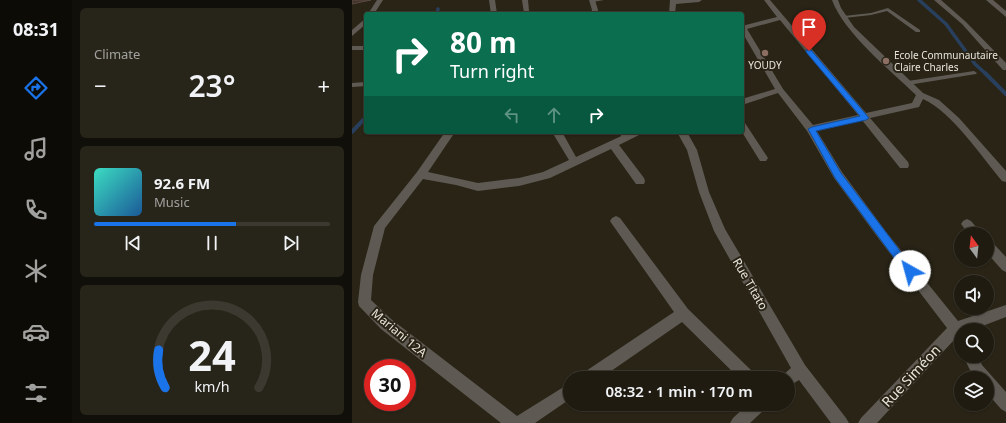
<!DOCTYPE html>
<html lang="en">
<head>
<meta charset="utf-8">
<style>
	:root { --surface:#1f1b10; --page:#272419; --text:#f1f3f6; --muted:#a1a19f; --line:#3c3930; --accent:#1a73e8 }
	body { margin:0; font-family:"Noto Sans",sans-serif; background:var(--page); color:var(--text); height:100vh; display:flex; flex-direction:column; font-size:15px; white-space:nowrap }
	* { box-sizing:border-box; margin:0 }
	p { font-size:13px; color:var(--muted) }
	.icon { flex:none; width:22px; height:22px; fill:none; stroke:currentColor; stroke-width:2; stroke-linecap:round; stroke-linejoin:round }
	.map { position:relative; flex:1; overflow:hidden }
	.details { display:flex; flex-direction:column; gap:8px; padding:8px; background:#110f09; width:280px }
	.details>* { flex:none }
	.guide { position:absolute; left:12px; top:12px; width:380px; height:122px; border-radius:4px; box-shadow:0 1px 3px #0004,0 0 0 1px var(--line); background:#0b6e4f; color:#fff; overflow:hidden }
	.needle { width:26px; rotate:345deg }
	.tools { position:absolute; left:602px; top:227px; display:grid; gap:8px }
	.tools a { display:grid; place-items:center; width:40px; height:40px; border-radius:50%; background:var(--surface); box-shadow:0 1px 3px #0004,0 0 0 1px var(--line); font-size:20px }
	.speed { position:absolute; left:12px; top:359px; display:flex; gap:8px; font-size:20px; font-weight:700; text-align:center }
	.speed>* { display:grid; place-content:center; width:52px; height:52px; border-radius:50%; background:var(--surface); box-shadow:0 1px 3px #0004,0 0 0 1px var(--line); line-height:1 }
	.speed .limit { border:6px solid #d22; background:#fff; color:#111 }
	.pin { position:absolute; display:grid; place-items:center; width:34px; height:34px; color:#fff; margin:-41px -17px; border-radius:50% 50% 50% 0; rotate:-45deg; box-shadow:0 0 4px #0007 }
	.pin .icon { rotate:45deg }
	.me { position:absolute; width:44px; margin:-22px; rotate:322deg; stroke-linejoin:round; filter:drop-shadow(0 0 3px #0008) }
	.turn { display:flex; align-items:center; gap:14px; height:84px; padding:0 20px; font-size:18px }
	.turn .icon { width:52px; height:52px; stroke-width:2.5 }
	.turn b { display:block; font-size:28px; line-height:34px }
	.lanes { display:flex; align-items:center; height:38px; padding:0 20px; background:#0003; justify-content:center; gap:20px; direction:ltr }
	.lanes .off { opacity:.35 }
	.big { font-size:30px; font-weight:600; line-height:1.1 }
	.details .widget { flex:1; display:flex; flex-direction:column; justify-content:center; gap:6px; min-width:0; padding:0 14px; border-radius:6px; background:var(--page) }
	.details .dial { align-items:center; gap:0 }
	.dial svg { height:104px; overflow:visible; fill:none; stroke:var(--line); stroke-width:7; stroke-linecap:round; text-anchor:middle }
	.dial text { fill:var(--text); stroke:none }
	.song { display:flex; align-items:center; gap:12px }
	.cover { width:48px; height:48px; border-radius:6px; background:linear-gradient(135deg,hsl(170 70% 55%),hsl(210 70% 35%)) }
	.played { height:4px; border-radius:2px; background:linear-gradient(90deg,var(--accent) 60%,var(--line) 60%) }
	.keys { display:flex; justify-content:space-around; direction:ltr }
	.heat { display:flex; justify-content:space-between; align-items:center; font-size:22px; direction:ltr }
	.trip { position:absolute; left:211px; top:371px; width:232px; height:40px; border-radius:20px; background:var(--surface); box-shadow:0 1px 3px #0004,0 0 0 1px var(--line); font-weight:600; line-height:40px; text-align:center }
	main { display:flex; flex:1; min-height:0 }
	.tab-bar { display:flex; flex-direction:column; width:72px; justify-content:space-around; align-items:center; background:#0c0b06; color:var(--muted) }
	.tab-bar .icon { width:28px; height:28px }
	.tab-bar .current { color:var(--accent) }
	.tab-bar b { font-size:18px; color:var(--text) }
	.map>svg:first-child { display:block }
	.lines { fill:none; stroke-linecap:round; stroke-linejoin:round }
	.stream-far1 { stroke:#28405e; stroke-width:3.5 }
	.stream { stroke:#28405e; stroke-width:4 }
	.building { fill:#43342c; stroke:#594940 }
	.service { fill:#5e5a53; fill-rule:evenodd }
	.minor { fill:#5e5a53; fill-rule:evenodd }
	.route { fill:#1a73e8; stroke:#114b97 }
	.education-dot { fill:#8d6e63; stroke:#292416; stroke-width:1.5 }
	.labels { text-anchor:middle; stroke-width:4; stroke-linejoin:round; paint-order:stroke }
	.far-poi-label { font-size:10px; fill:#e8e5db; stroke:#292416; text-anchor:start }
	.street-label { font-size:12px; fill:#e8e5db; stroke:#292416 }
	.near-street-label { font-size:14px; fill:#e8e5db; stroke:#292416 }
</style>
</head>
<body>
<main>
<nav class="tab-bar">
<b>08:31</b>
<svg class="icon current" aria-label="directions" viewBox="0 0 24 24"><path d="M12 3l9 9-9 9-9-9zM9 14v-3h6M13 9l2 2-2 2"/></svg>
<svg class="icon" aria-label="music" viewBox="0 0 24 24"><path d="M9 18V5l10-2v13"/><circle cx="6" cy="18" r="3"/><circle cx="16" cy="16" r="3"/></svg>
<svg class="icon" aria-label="phone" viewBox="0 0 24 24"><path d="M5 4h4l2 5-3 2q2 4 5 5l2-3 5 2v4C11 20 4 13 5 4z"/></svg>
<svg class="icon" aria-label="climate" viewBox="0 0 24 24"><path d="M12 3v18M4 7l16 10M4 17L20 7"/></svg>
<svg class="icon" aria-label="car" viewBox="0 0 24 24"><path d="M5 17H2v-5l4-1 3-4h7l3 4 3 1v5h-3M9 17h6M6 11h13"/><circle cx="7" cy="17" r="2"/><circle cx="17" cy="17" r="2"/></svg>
<svg class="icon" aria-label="filters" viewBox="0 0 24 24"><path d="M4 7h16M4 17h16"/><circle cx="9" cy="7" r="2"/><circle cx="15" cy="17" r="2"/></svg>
</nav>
<section class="details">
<div class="widget"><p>Climate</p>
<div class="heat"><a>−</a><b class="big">23°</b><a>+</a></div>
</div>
<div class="widget">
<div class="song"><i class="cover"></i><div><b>92.6 FM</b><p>Music</p></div></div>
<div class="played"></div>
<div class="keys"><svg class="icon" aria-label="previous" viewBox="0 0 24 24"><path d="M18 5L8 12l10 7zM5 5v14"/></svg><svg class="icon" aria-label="pause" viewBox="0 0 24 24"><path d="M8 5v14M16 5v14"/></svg><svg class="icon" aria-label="next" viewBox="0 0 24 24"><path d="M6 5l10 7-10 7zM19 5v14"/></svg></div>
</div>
<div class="widget dial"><svg viewBox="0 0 100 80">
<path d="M14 69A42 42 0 1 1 86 69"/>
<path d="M14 69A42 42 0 0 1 9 40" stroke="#1a73e8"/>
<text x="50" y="56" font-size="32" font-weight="700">24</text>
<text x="50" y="72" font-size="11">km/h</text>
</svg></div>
</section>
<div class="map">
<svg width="654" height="423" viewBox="0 0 654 423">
	<rect width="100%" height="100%" fill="#292416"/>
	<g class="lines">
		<!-- stream-far1 -->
		<g class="stream-far1">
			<polyline points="567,0 594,24 623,64 634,74"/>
			<polyline points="85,14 86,9"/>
		</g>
		<!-- stream -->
		<g class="stream">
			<polyline points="633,73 654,94"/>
			<polyline points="0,132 14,117"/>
		</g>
	</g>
	<!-- building -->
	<polygon class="building" points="0,0 19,0 0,4"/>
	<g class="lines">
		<!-- service -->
		<g class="service">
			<polygon points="239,0 252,0 241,2 239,2"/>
			<polygon points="536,8 568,30 568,32 564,32 535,11 519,15 492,18 490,17 492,16 519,13"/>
			<polygon points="174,11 176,11 176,13 142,14 144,13"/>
			<rect x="0" y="46" width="14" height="4"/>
			<polygon points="622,71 625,73 624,74 556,85 553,83 556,81"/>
			<polygon points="14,82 14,86 0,87 0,83"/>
			<polygon points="267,132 273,132 276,137 275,139 271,139"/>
		</g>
		<!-- minor -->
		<g class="minor">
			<polygon points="25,0 31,0 22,14 16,14"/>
			<polygon points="137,0 143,0 145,14 139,14"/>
			<polygon points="170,0 176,0 177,11 182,14 172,13"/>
			<polygon points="237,0 243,0 246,10 245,14 239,14 240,10"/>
			<polygon points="318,0 350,0 347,2 324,4 323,14 317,14"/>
			<path d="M412,0H418L514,113L560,103L564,95C538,70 492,33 480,0H486L489,8L502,27L571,93L587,100L607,118L654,171V182L650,181C629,156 600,112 571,99L567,107L518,118L556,162L557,165L556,168H548L510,120L465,131L490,172L535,233L606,321L654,305V317L620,330H609V346L604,344L602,340L525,423H506L509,418L595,328L527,239L482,178L455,131L426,93L390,105V99L423,89L390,32V26L425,17ZM428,20L506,115L461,125L431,89L395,29Z"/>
			<polygon points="582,0 589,0 614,22 654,63 654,70 651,70 610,24"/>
			<polygon points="634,0 641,0 654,11 654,17"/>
			<polygon points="14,18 14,24 0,36 0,30"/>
			<polygon points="390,122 393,123 414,155 416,158 414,161 408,161 390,132"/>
			<polygon points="93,132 103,132 76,172 126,183 167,178 191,172 217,160 200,132 210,132 224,157 278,132 291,132 289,134 267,145 292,178 293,181 292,184 284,184 259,149 198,178 167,186 126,191 104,185 71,179 33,228 21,275 19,300 39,319 165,416 218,383 218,399 183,423 149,423 29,329 7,306 6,302 9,275 22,226 65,172"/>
			<polygon points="325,132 335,132 345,150 357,192 373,229 453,365 494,418 497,423 479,423 447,380 436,387 436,378 430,378 431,375 439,368 362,231 347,192 335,150"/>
			<polygon points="264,216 268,218 336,309 402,373 404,378 387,378 330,322 249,378 229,378 231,373 322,312 260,224 258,221 260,218"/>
			<polygon points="615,219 619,221 630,234 617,234 609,224 611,221"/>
			<polygon points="635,240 639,241 654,257 654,272 650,270 635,253"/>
			<polygon points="611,356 626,356 630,365 654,392 654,412 649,409 635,393 635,378 622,378"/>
			<polygon points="396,404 416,404 413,409 398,423 378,423 381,418"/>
		</g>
	</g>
	<!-- route -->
	<polygon class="route" points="454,50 459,50 517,118 514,120 464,131 489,173 561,268 563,271 561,274 558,275 554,274 483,178 456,129 460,127 508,116 454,52"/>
	<!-- markers -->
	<g class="education-dot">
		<circle cx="413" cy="53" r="4"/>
		<circle cx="534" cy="61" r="4"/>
	</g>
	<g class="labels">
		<!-- far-poi labels -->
		<g class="far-poi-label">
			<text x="542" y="59">Ecole Communautaire<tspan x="542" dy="12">Claire Charles</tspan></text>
			<text x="413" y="69" text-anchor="middle">YOUDY</text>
		</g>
		<!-- street labels -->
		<g class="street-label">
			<text transform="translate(398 284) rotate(60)" y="4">Rue Titato</text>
			<text transform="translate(47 333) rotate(40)" y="4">Mariani 12A</text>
		</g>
		<!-- near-street labels -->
		<g class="near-street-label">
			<text transform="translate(559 376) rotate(-47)" y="5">Rue Siméon</text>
		</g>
	</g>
</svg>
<div class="tools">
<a><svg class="needle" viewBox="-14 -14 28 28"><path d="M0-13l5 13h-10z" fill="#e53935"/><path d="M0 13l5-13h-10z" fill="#a1a19f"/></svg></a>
<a><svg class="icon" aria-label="sound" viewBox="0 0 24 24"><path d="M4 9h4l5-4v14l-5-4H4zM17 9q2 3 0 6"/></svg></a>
<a><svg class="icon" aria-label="search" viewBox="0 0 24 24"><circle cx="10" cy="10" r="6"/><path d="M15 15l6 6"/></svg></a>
<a><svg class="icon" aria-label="layers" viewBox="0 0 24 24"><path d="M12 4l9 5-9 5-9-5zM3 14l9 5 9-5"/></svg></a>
</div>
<div class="speed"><div class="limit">30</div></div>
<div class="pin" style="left:457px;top:51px;background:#d93025"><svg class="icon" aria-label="arrive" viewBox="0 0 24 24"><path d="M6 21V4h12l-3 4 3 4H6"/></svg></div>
<svg class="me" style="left:558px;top:271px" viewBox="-20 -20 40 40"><circle r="19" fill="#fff"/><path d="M0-13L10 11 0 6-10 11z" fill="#1a73e8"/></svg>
<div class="trip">08:32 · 1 min · 170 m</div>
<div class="guide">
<div class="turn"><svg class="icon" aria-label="right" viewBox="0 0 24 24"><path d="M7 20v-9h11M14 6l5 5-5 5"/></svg><div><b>80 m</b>Turn right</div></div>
<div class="lanes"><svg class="icon off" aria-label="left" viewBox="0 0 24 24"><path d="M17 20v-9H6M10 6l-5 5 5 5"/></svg><svg class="icon off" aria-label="ahead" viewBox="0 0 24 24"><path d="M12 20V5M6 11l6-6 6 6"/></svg><svg class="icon" aria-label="right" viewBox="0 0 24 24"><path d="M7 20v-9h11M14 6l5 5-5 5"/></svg></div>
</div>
</div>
</main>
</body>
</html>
